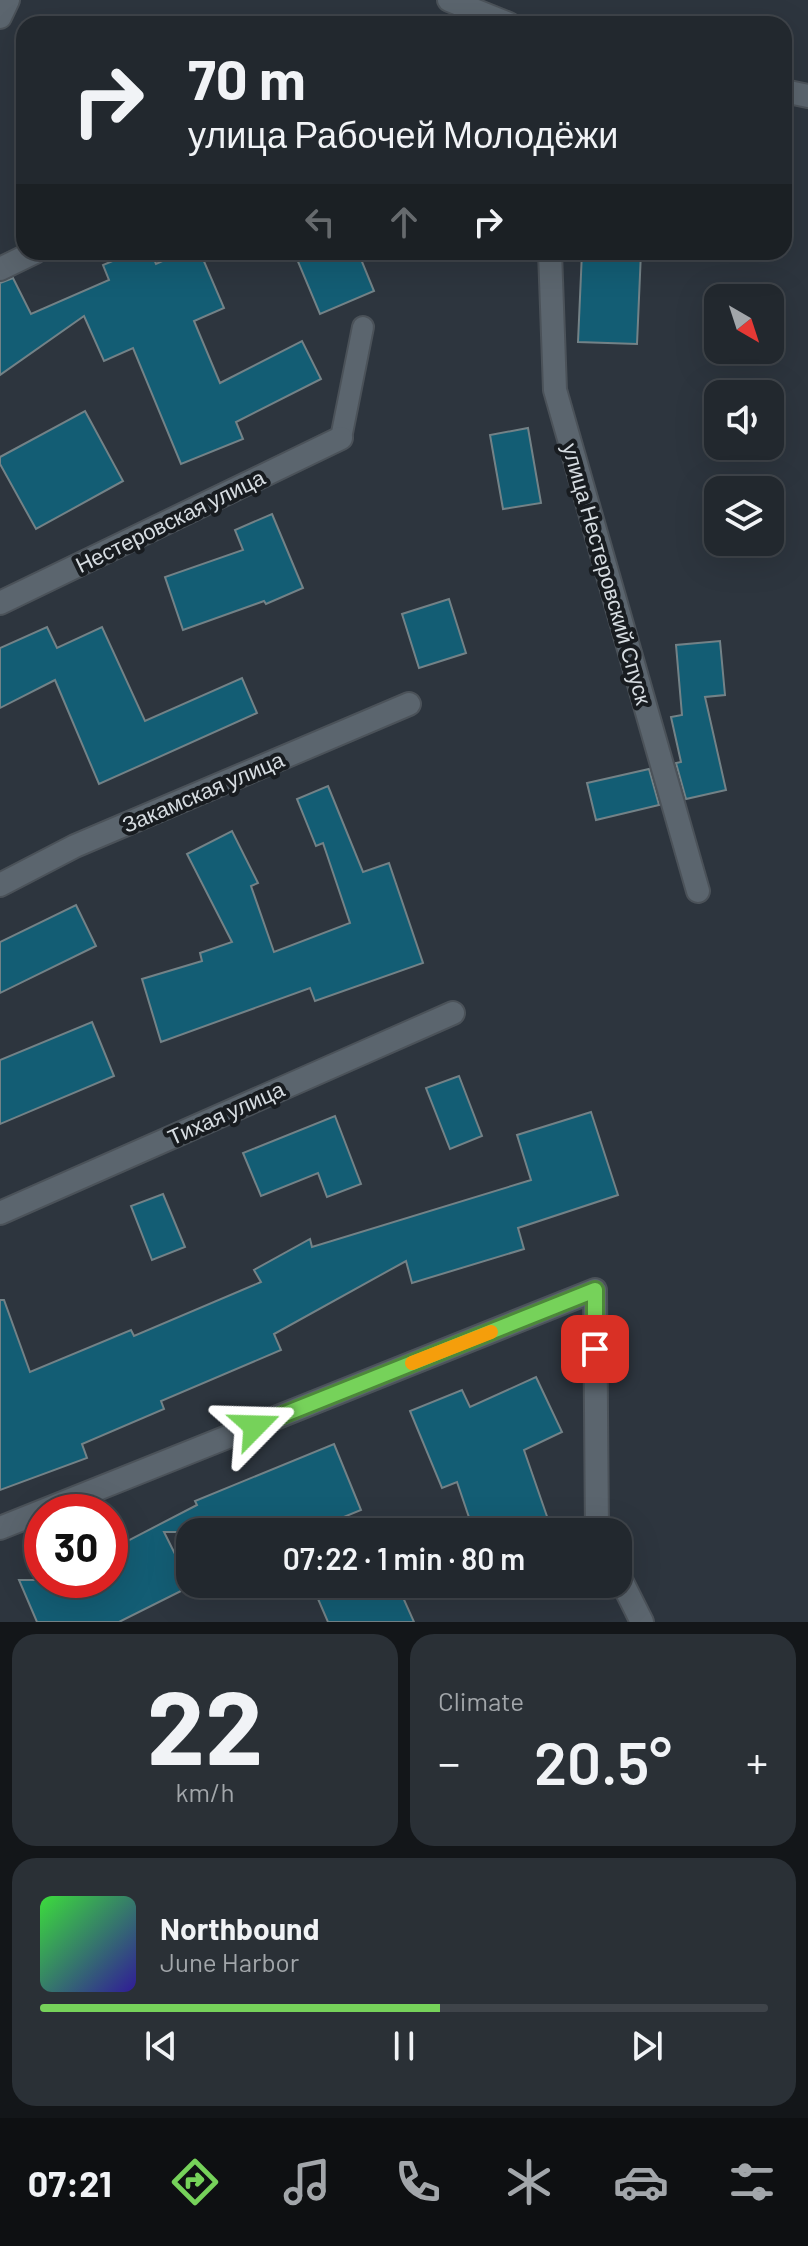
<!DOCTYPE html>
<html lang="en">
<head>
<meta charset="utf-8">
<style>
	:root { --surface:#22282e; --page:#2a3036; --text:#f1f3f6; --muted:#a2a6aa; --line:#3f444a; --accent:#76d25a }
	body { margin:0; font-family:Barlow,sans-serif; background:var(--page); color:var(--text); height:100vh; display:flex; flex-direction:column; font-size:30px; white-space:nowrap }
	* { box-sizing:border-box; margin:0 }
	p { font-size:26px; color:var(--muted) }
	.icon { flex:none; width:44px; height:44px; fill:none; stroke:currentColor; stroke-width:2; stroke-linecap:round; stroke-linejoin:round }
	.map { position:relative; height:1622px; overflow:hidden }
	.sheet { display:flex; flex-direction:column; gap:12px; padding:12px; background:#131619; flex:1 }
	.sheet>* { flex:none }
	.banner { position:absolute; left:16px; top:16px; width:776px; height:244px; border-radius:24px; box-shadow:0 8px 32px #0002,0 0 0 2px var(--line); background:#22282e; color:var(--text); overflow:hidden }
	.needle { width:52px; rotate:141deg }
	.buttons { position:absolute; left:704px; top:284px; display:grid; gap:16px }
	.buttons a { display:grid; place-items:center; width:80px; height:80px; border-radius:16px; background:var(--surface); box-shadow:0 8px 32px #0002,0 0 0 2px var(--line); font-size:40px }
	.speed { position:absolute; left:24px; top:1494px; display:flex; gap:16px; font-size:40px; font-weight:700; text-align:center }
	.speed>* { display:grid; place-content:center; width:104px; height:104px; border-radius:50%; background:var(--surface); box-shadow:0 8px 32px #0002,0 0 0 2px var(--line); line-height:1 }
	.speed .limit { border:12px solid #d22; background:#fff; color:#111 }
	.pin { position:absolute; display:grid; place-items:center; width:68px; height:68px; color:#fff; margin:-34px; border-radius:16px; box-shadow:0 4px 12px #0006 }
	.me { position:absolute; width:88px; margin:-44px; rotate:68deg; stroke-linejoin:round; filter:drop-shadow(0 0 6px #0008) }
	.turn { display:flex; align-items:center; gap:28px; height:168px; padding:0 40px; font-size:36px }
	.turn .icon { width:104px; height:104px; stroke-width:2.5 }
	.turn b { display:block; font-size:56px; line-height:68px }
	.lanes { display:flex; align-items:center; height:76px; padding:0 40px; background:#0003; justify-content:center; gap:40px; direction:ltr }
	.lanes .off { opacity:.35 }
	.big { font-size:60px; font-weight:600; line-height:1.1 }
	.sheet .card { flex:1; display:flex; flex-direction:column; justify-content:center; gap:12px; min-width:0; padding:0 28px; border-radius:24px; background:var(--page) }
	.sheet .dial { align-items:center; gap:0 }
	.dial b { font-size:104px; line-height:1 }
	.song { display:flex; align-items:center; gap:24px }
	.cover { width:96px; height:96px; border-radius:12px; background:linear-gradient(135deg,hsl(120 70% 55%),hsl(250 70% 35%)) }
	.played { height:8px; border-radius:4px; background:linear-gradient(90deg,var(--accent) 55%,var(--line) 55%) }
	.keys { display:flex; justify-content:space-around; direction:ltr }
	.heat { display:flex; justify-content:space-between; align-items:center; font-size:44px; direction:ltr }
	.sheet .tiles { flex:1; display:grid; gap:12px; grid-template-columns:1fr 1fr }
	.card:last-child { grid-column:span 2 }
	.trip { position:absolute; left:176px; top:1518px; width:456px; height:80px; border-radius:24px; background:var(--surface); box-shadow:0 8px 32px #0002,0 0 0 2px var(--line); font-weight:600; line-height:80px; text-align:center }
	.menu { display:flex; height:128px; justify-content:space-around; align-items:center; background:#0e1012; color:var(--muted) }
	.menu .icon { width:56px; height:56px }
	.menu .current { color:var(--accent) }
	.menu b { font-size:36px; color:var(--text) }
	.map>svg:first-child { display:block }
	.building { fill:#135d74; stroke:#738287; stroke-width:2 }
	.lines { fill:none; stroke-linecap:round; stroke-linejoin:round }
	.service-casing { stroke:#4b5259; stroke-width:24 }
	.minor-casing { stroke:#4b5259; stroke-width:26 }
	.service { stroke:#5b656e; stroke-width:20 }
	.minor { stroke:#5b656e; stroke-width:22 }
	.route-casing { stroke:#4d883a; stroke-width:20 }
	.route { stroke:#76d25a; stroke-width:14 }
	.slow { stroke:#f59e0b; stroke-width:14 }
	.labels { text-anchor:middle; stroke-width:8; stroke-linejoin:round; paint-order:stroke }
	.street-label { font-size:22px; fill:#d6dce1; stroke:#181c20 }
</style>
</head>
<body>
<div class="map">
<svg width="808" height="1622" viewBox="0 0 808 1622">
	<rect width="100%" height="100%" fill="#2d353e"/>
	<!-- building -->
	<g class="building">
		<polygon points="134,252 151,252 156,264 183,252 200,252 224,308 194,321 220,383 302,341 321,379 236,422 243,439 181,464 133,348 104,361 84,316 0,375 0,283 13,278 31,314 109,280 103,265"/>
		<polygon points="294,252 358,252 374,291 320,314"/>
		<polygon points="582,252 641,252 637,344 578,342"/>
		<polygon points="85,411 123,481 36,529 0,464 0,457"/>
		<polygon points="528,428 541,503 503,509 490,435"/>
		<polygon points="272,514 303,588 266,604 264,601 183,630 165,577 243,550 235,530"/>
		<polygon points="449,599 466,653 419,668 402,614"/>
		<polygon points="47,627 57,648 102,627 145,721 242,678 257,713 99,784 55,680 0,708 0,648"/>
		<polygon points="720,641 725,695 705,697 726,790 686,799 676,763 681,762 671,717 682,715 676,645"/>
		<polygon points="649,769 659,805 596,820 587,783"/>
		<polygon points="328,786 363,872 389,863 423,963 315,1001 310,988 161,1042 142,979 202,961 200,953 232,942 187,854 232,831 258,883 251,886 274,952 350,923 323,843 316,846 297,799"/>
		<polygon points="76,905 96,946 0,993 0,942"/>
		<polygon points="92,1022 114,1076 0,1124 0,1060"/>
		<polygon points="459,1076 482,1136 450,1149 426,1088"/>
		<polygon points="591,1112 618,1195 518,1228 524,1249 412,1283 406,1261 274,1334 281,1350 161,1401 164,1409 82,1444 87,1458 0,1490 0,1300 4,1300 30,1372 131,1330 134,1336 261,1282 254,1270 310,1239 312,1247 531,1180 517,1135"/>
		<polygon points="335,1116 361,1184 327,1197 318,1173 261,1196 243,1153"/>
		<polygon points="163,1194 185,1247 152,1260 131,1206"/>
		<polygon points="536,1377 562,1432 524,1450 550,1525 529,1532 474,1532 457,1482 442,1488 410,1411 462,1390 470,1407"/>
		<polygon points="334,1444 361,1510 307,1532 164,1532 191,1586 119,1622 37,1622 19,1580 110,1580 110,1550 197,1505 195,1501"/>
		<polygon points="333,1584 397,1584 414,1622 328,1622 315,1592"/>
	</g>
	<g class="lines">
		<!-- service casing -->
		<g class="service-casing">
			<polyline id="service" points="341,438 363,327"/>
		</g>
		<!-- minor casing -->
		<g class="minor-casing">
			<g id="minor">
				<polyline points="449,0 509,24"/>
				<polyline points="0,17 8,0"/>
				<polyline points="784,91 808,96"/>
				<polyline points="550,252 555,390 698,891"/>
				<polyline points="0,269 35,252"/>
				<polyline points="0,603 341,438"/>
				<polyline points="0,885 75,846 409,704"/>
				<polyline points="0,1213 453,1013"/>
				<polyline points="0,1528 595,1290 597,1532"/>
				<polyline points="618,1574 642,1622"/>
			</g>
		</g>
		<!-- service -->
		<use href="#service" class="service"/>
		<!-- minor -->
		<use href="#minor" class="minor"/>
	</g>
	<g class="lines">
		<!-- route casing -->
		<g class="route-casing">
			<polyline id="route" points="255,1426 595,1290 595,1349"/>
		</g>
		<!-- route -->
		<use href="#route" class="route"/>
		<!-- slow -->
		<polyline class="slow" points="412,1363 491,1332"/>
	</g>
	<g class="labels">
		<!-- street labels -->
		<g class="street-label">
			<text transform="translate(170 521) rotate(-26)" y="8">Нестеровская улица</text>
			<text transform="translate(607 574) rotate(74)" y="8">улица Нестеровский Спуск</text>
			<text transform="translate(203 792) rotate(-23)" y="8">Закамская улица</text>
			<text transform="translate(226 1113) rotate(-24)" y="8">Тихая улица</text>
		</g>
	</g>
</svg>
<div class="buttons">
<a><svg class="needle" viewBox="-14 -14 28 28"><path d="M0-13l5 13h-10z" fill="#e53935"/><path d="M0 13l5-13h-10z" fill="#a2a6aa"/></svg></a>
<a><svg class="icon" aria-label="sound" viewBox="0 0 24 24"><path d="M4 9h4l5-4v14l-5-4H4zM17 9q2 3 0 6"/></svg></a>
<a><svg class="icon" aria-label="layers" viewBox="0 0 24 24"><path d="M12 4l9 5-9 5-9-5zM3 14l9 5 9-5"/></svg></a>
</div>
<div class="speed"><div class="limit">30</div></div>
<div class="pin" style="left:595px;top:1349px;background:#d93025"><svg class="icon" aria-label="arrive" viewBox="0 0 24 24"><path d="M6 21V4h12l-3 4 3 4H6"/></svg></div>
<svg class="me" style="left:255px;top:1426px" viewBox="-20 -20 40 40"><path d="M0-17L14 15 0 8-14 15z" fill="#76d25a" stroke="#fff" stroke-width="4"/></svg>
<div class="trip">07:22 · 1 min · 80 m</div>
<div class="banner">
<div class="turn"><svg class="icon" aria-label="right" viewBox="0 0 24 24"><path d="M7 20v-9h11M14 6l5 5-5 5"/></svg><div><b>70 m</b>улица Рабочей Молодёжи</div></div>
<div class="lanes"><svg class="icon off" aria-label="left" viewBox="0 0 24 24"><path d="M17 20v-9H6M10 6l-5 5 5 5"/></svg><svg class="icon off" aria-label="ahead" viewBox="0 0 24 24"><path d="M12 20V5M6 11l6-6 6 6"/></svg><svg class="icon" aria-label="right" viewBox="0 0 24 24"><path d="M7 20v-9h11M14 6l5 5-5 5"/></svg></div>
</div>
</div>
<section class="sheet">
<div class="tiles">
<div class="card dial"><b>22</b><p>km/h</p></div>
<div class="card"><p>Climate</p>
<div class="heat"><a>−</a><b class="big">20.5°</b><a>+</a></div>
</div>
<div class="card">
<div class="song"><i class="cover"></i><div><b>Northbound</b><p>June Harbor</p></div></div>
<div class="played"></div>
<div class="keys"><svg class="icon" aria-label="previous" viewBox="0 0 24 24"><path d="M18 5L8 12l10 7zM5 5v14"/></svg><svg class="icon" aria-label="pause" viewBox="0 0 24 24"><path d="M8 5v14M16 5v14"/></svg><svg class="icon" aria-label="next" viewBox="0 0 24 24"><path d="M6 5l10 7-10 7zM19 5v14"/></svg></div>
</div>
</div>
</section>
<nav class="menu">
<b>07:21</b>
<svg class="icon current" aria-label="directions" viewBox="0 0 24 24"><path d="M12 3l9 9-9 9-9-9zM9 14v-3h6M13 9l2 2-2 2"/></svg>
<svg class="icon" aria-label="music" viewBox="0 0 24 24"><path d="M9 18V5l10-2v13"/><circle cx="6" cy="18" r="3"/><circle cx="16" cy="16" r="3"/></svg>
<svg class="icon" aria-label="phone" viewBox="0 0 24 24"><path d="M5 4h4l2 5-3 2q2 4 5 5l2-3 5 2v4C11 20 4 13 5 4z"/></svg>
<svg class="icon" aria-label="climate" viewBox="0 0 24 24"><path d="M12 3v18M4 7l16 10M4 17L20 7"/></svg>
<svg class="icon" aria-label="car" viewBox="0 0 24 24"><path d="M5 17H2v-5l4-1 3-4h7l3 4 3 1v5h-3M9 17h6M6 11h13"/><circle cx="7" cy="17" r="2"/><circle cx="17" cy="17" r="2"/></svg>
<svg class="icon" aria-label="filters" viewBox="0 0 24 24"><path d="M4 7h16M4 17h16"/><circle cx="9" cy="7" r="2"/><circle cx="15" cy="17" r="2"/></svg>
</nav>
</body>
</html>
